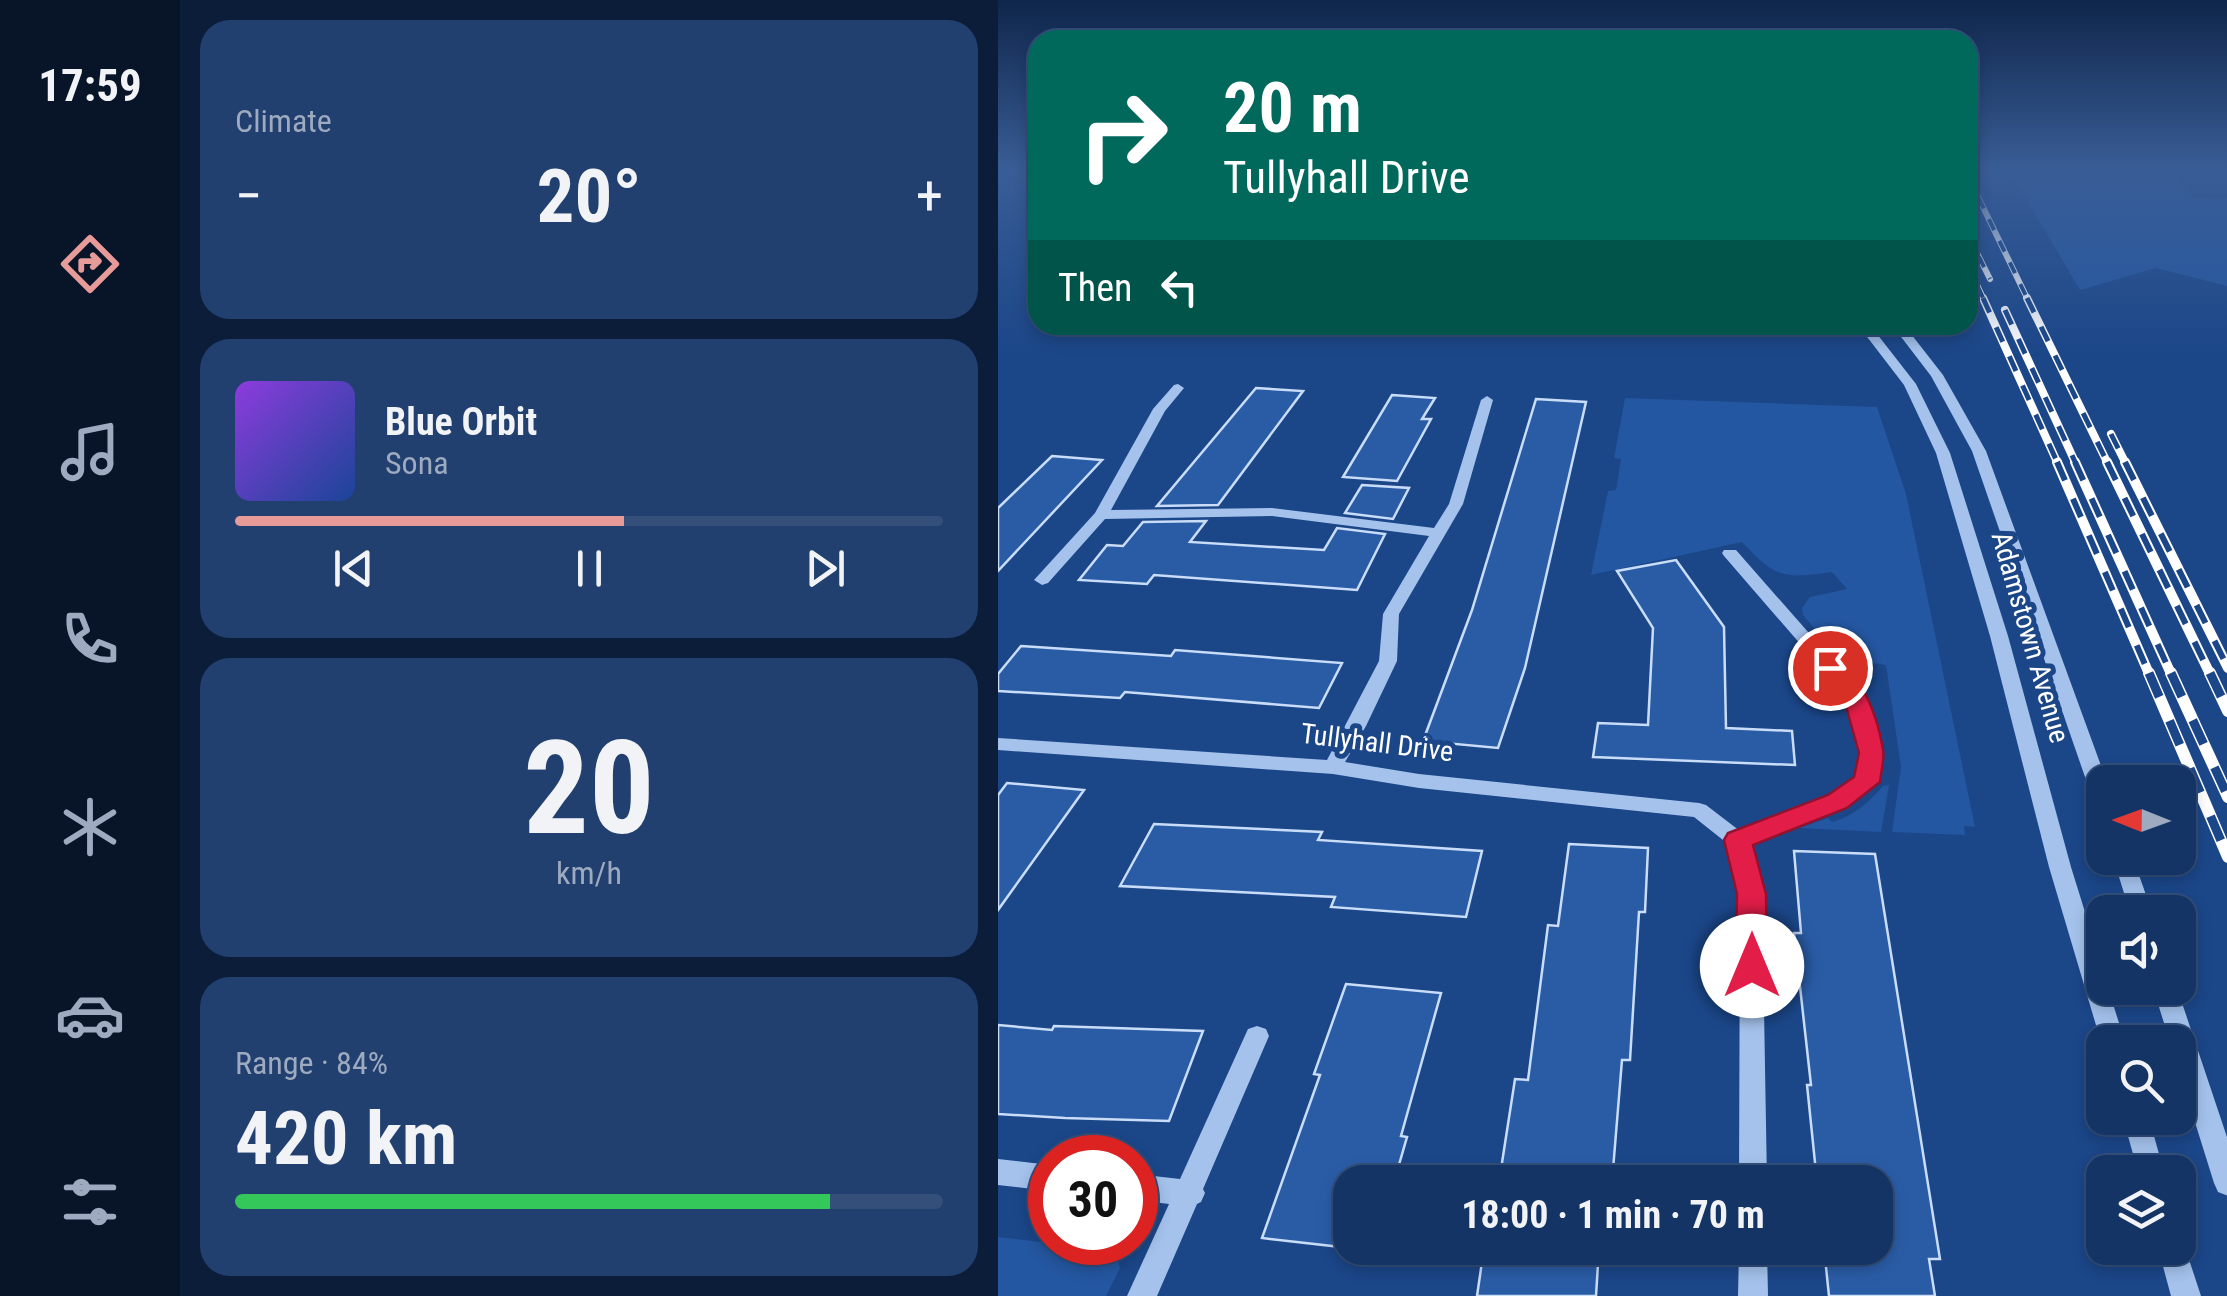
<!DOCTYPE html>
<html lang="en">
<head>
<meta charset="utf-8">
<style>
	:root { --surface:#143466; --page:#213f6f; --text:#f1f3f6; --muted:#9daabf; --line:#334f7a; --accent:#e69b98 }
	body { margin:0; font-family:"Roboto Condensed",sans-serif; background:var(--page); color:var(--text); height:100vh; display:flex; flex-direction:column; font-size:38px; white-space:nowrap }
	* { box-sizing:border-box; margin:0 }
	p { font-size:32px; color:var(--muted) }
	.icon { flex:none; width:55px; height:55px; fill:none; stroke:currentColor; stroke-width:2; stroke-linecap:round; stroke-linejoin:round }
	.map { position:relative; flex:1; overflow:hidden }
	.side { display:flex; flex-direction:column; gap:20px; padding:20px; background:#0b1d38; width:818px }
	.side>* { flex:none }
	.guide { position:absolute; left:30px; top:30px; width:950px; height:305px; border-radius:30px; box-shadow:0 5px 15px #0003,0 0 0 2px var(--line); background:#00695c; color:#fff; overflow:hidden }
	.needle { width:65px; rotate:271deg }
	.tools { position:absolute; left:1088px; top:765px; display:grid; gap:20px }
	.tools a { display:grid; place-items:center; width:110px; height:110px; border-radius:20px; background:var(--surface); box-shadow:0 5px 15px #0003,0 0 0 2px var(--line); font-size:50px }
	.speed { position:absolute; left:30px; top:1135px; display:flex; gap:20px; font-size:50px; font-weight:700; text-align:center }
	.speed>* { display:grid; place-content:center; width:130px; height:130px; border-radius:50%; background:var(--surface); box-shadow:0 5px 15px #0003,0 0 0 2px var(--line); line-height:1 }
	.speed .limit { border:15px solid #d22; background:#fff; color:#111 }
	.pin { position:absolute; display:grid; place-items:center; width:85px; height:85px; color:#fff; margin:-42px; border:5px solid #fff; border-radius:50%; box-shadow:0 2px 10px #0007 }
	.me { position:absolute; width:110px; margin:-55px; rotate:0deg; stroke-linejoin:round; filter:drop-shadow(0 0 8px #0008) }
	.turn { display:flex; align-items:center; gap:35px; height:210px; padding:0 30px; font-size:45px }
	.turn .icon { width:130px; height:130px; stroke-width:2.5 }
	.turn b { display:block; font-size:70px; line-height:85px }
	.then { display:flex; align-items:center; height:95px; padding:0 30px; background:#0003; gap:20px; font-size:38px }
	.big { font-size:75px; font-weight:700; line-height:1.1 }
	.side .card { flex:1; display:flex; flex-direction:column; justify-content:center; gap:15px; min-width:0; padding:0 35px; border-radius:30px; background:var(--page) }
	.side .dial { align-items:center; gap:0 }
	.dial b { font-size:130px; line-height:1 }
	.song { display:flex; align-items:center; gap:30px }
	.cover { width:120px; height:120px; border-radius:15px; background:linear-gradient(135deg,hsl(270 70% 55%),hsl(220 70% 35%)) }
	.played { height:10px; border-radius:5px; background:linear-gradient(90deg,var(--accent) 55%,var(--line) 55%) }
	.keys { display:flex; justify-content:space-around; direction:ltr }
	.heat { display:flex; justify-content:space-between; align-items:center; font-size:55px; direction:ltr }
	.charge { height:15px; border-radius:8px; background:linear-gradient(90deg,#34c759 84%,var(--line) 0) }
	.trip { position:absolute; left:335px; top:1165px; width:560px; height:100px; border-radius:30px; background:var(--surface); box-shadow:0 5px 15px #0003,0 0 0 2px var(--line); font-weight:700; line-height:100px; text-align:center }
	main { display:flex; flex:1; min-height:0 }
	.tab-bar { display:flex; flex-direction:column; width:180px; justify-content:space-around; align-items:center; background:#081529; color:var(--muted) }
	.tab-bar .icon { width:70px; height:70px }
	.tab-bar .current { color:var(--accent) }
	.tab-bar b { font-size:45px; color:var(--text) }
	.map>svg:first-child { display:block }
	.green { fill:#2457a1 }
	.building { fill:#2a5ca6; stroke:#c9ddf9; stroke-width:2.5 }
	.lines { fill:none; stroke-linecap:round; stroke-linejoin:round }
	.minor { fill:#a4c2ec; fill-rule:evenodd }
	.rail-far3-casing { stroke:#fff; stroke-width:6 }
	.rail-far2-casing { stroke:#fff; stroke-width:8 }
	.rail-far1-casing { stroke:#fff; stroke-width:10 }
	.rail-casing { stroke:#fff; stroke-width:12 }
	.rail-far3 { stroke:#1b4688; stroke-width:4; stroke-dasharray:12; stroke-linecap:butt }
	.rail-far2 { stroke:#1b4688; stroke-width:5; stroke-dasharray:16; stroke-linecap:butt }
	.rail-far1 { stroke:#1b4688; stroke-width:6; stroke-dasharray:20; stroke-linecap:butt }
	.rail { stroke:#1b4688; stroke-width:9; stroke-dasharray:26; stroke-linecap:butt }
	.route { fill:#e11d48; stroke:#92132f; stroke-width:2.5 }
	.labels { text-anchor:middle; stroke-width:10; stroke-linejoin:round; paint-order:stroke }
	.street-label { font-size:28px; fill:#fff; stroke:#1b4688 }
</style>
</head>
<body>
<main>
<nav class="tab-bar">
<b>17:59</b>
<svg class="icon current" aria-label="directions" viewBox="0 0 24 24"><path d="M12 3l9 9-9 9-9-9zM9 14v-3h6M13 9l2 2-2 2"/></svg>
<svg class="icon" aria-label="music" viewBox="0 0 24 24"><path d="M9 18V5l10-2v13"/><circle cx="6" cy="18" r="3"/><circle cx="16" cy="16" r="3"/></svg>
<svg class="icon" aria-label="phone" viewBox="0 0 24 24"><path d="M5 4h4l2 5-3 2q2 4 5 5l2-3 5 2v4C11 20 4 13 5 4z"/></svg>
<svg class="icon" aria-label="climate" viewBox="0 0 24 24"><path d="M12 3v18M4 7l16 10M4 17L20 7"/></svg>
<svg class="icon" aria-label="car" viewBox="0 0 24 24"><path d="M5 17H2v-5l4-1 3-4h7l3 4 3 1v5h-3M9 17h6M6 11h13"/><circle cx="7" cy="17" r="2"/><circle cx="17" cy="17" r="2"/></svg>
<svg class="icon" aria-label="filters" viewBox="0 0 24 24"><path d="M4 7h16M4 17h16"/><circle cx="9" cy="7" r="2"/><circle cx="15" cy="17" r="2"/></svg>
</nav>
<section class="side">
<div class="card"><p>Climate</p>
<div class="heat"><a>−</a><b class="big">20°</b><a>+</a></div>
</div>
<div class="card">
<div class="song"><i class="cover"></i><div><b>Blue Orbit</b><p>Sona</p></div></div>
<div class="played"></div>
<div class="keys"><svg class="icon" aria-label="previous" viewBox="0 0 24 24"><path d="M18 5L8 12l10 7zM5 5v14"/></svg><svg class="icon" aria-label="pause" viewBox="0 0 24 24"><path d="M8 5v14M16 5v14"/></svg><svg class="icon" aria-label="next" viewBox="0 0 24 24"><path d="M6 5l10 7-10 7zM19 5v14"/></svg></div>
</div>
<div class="card dial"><b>20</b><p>km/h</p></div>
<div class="card"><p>Range · 84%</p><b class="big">420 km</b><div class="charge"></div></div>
</section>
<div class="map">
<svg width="1230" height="1296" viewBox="0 0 1230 1296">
	<rect width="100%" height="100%" fill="#1b4688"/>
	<!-- green -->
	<g class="green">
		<polygon points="1012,171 1173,171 1195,197 1229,198 1229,286 1158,268 1082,290"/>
		<path d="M627,398L879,407L908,494L977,827L966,826L967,835L894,832L903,767L888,665L841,658L805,615L804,608L812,597L849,589L834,572C786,579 777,578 744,542L593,575L610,491L618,490L623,459L616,458Z"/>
		<path d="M891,785L883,832L801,828L830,818L834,822C857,815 869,804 885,786Z"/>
		<polygon points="0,1237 52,1243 116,1243 122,1268 108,1296 0,1296"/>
	</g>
	<!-- building -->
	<g class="building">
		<polygon points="258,388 305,391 220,505 159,506"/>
		<polygon points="394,395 437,398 424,419 433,419 399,481 345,477"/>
		<polygon points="538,399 588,402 527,668 500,748 425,741 474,610"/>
		<polygon points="54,456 104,460 0,571 0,508"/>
		<polygon points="364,485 411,488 395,519 347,513"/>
		<polygon points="208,521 192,542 326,550 339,528 387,534 359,590 156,575 149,584 81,580 109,545 125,546 145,522"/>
		<polygon points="678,560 726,627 728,728 794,731 797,765 595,757 600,723 650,725 655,628 619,571"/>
		<polygon points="23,646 173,656 177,650 344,663 321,708 127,692 122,698 0,691 0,674"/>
		<polygon points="9,783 86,790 0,910 0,795"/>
		<polygon points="156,824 324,832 320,840 484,851 468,917 333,907 337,897 122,886"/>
		<polygon points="571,844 650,848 647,912 641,912 632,1060 624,1060 614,1182 501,1182 517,1079 530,1080 550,925 560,926"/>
		<polygon points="796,851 877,854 942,1259 931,1259 937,1296 831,1296 826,1248 878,1248 878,1182 819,1182 809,1085 813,1085 796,933 803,933"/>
		<polygon points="348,984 443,993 403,1136 409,1137 396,1182 352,1182 352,1248 264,1238 322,1075 316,1074"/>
		<polygon points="0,1025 54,1030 56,1026 205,1031 171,1121 67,1118 0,1114"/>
		<polygon points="486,1248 601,1248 598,1296 479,1296"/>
	</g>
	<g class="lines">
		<!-- minor -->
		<g class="minor">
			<polygon points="860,325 872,325 918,384 952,453 1010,636 1073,867 1105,970 1105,988 1110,988 1127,1042 1105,1042 1105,1047 1103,1042 1051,867 992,636 938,453 906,385"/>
			<polygon points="894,325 906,325 945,375 988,451 1109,782 1105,782 1105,807 1098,805 1095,800 974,451 933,376"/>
			<polygon points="180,384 186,388 167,411 113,510 274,508 436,528 451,504 483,400 489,396 495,400 465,504 401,614 399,661 368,726 347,762 421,774 701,803 708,805 742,831 833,796 860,779 864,753 849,698 726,556 724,553 726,550 738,550 867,697 884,753 876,787 847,806 752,844 764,894 769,1182 741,1182 742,894 730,844 696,817 421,788 335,774 0,750 0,738 329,760 381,661 385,614 431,536 274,516 107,519 50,583 44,585 36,580 97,513 155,409 176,385"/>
			<polygon points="1115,858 1135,858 1154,912 1132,912"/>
			<polygon points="1155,988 1179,988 1230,1140 1230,1196 1220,1192 1216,1183 1180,1068 1180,1042 1172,1042"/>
			<polygon points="259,1026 268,1029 271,1036 205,1189 207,1193 203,1202 199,1204 159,1296 129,1296 171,1204 138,1200 138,1174 182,1179 250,1029"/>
			<polygon points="1125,1118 1151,1118 1166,1172 1140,1172"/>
			<polygon points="0,1159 52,1165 52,1191 0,1185"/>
			<polygon points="1180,1236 1184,1238 1203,1296 1173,1296 1160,1248 1180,1248"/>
			<polygon points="741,1248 769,1248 770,1296 740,1296"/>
		</g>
		<!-- rail-far3 casing -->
		<g class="rail-far3-casing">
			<g id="rail-far3">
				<polyline points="970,176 1030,300"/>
				<polyline points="970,235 992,279"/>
				<polyline points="970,265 986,300"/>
			</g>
		</g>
		<!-- rail-far2 casing -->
		<g class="rail-far2-casing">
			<g id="rail-far2">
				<polyline points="985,298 1060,464"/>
				<polyline points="1029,298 1110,464"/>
				<polyline points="1007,310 1078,464"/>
				<polyline points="1113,434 1128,464"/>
			</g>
		</g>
		<!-- rail-far1 casing -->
		<g class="rail-far1-casing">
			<g id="rail-far1">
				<polyline points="1059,462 1152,676"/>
				<polyline points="1077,462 1174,676"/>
				<polyline points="1109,462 1213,676"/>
				<polyline points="1127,462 1230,668"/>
			</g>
		</g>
		<!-- rail casing -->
		<g class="rail-casing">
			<g id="rail">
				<polyline points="1151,673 1230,857"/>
				<polyline points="1173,673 1230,797"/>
				<polyline points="1212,673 1230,711"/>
			</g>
		</g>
		<!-- rail-far3 -->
		<use href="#rail-far3" class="rail-far3"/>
		<!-- rail-far2 -->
		<use href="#rail-far2" class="rail-far2"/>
		<!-- rail-far1 -->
		<use href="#rail-far1" class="rail-far1"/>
		<!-- rail -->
		<use href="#rail" class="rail"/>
	</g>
	<!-- sky -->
	<linearGradient id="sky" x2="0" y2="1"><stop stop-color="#0f264b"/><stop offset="0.48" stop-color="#395d96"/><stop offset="1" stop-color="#395d96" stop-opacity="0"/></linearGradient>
	<rect width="1230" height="353" fill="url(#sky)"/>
	<!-- route -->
	<path class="route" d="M832,661C865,669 880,720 885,749C887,759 883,771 882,782L849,808L755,845L768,894L769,966L765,975L754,978L743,975L738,966L739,894L726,840L730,833L830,795L856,777L861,753L846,699L821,668Z"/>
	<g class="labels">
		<!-- street labels -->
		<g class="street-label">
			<text transform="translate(1033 637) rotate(74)" y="10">Adamstown Avenue</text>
			<text transform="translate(379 742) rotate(7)" y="10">Tullyhall Drive</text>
		</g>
	</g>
</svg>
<div class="tools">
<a><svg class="needle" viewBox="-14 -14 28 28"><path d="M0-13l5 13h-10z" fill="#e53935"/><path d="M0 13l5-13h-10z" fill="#9daabf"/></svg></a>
<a><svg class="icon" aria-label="sound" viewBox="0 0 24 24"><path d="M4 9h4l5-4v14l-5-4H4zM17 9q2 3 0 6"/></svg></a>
<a><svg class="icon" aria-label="search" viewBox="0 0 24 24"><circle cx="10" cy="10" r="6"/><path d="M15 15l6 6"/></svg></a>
<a><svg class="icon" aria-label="layers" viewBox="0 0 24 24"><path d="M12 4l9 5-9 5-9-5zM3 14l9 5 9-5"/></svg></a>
</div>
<div class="speed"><div class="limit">30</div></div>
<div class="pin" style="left:832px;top:668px;background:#d93025"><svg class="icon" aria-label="arrive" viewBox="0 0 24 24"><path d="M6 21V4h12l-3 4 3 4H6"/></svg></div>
<svg class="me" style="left:754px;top:966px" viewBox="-20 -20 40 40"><circle r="19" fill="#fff"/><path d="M0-13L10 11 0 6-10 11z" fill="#e11d48"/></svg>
<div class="trip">18:00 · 1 min · 70 m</div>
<div class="guide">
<div class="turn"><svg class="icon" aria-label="right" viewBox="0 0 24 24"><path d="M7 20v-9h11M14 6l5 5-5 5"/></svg><div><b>20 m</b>Tullyhall Drive</div></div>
<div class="then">Then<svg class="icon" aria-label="left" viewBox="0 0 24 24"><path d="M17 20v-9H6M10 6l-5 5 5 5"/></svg></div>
</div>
</div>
</main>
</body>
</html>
